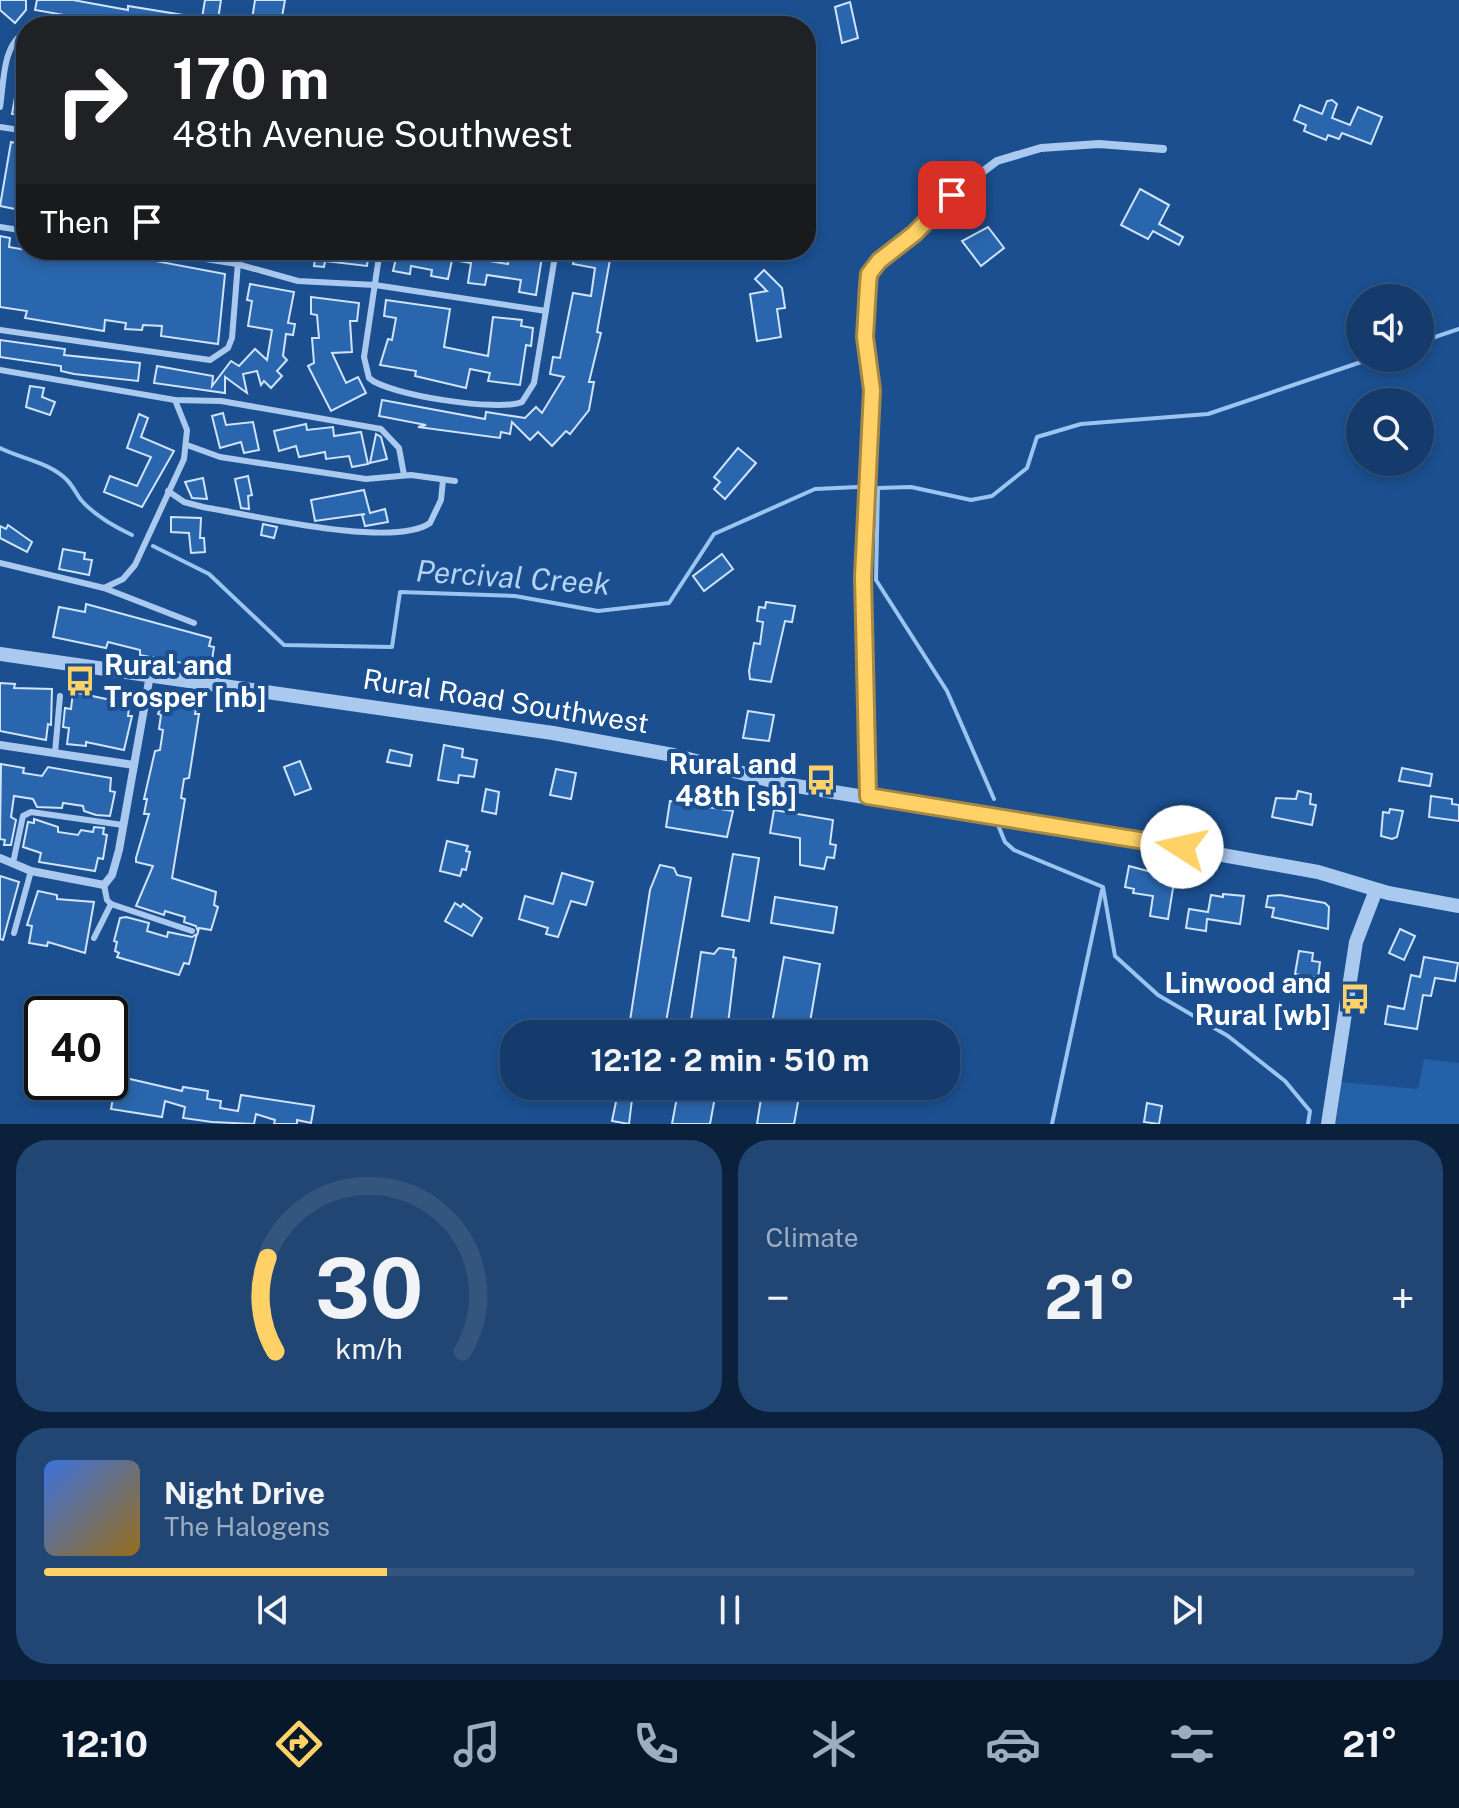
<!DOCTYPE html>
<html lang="en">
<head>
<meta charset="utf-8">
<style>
	:root { --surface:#143b6b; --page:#214673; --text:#f1f3f6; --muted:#9dadc1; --line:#33557e; --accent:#ffd166 }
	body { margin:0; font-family:"Public Sans",sans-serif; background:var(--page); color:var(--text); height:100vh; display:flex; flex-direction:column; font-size:30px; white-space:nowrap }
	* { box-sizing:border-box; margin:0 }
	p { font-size:26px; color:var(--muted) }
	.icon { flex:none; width:44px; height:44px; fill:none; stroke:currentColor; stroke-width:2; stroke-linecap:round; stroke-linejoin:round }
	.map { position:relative; height:1124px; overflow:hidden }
	.sheet { display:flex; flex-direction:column; gap:16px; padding:16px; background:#0b203b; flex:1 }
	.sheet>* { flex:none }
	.hud { position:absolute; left:16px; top:16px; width:800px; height:244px; border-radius:32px; box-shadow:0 4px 12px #0003,0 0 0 2px var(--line); background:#202124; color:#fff; overflow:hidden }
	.buttons { position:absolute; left:1346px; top:284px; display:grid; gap:16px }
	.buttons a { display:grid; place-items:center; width:88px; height:88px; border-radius:50%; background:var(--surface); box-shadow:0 4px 12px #0003,0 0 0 2px var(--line); font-size:40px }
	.speed { position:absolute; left:24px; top:996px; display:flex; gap:16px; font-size:40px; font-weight:700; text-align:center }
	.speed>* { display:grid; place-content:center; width:104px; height:104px; border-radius:50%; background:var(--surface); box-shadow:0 4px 12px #0003,0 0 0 2px var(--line); line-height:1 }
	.speed .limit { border:4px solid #111; border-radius:12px; background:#fff; color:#111 }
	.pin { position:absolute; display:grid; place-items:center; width:68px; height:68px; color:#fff; margin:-34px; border-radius:16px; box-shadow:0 4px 12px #0006 }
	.me { position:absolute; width:88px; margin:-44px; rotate:280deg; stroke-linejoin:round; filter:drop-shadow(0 0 6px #0008) }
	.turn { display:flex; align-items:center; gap:28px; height:168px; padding:0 24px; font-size:36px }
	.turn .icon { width:104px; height:104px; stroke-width:2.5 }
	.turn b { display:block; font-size:56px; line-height:68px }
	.then { display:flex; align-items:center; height:76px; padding:0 24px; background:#0003; gap:16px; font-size:30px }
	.big { font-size:60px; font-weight:700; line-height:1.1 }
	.sheet .card { flex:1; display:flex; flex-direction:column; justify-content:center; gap:12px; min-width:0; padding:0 28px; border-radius:32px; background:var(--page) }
	.sheet .dial { align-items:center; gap:0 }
	.dial svg { height:208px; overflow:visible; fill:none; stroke:var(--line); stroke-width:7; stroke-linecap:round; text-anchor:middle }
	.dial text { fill:var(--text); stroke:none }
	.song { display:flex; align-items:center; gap:24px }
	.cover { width:96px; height:96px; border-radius:12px; background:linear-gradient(135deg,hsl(220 70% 55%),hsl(40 70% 35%)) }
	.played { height:8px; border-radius:4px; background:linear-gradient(90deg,var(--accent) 25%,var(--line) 25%) }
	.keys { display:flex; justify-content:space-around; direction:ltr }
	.heat { display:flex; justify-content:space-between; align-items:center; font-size:44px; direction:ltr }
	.sheet .tiles { flex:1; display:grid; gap:16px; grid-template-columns:1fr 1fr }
	.card:last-child { grid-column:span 2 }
	.trip { position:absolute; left:500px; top:1020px; width:460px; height:80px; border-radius:32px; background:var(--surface); box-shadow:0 4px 12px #0003,0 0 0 2px var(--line); font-weight:700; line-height:80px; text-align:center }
	.menu { display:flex; height:128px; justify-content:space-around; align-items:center; background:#08182b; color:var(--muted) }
	.menu .icon { width:56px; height:56px }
	.menu .current { color:var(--accent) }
	.menu b { font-size:36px; color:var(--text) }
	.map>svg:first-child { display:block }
	.green { fill:#2461a8 }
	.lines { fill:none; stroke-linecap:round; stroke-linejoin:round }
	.stream { stroke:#9cc4f0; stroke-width:4 }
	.building { fill:#2a66ad; stroke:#cfe3fa; stroke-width:2 }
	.service { stroke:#a9c9ee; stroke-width:6 }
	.minor { stroke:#a9c9ee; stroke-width:8 }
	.tertiary { stroke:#a9c9ee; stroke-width:14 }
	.route-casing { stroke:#a68842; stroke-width:20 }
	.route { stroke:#ffd166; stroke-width:14 }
	.labels { text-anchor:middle; stroke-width:8; stroke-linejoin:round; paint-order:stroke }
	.poi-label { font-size:28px; font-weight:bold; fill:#fff; stroke:#1b4f8f; text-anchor:end }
	.street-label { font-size:28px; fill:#fff; stroke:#1b4f8f }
	.water-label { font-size:30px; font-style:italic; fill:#b5d3f5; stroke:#1b4f8f }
</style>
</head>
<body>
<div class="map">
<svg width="1459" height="1124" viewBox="0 0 1459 1124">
	<rect width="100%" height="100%" fill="#1b4f8f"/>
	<!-- green -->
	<polygon class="green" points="1424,1059 1459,1063 1459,1124 1333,1124 1340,1082 1418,1089"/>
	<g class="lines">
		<!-- stream -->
		<g class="stream">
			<polyline points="1420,342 1459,329"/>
			<path d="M0,448C22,459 49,462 67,480C72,485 76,493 81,500C95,516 113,526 132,535"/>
			<polyline points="153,546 209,574 284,645 392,647 400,592 515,596 598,611 669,603 714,534 815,489 858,487"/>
			<polyline points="994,799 947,691 876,580 878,488 911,487 971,500 992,496 1027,468 1037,437 1081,424 1208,414 1373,358"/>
			<polyline points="998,825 1005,842 1014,850 1103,887 1115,956 1158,995 1228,1036 1285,1081 1310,1111 1308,1124"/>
			<polyline points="1052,1124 1102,890"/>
		</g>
	</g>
	<!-- building -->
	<g class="building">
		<polygon points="0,0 26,0 26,10 15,23 0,10"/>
		<polygon points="37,0 73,0 128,10 128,6 202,18 205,0 221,0 217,26 122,25 35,10"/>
		<polygon points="255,0 285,0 282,17 272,16 271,26 251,26"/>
		<polygon points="850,2 858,38 842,43 835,7"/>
		<polygon points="21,65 26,65 26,116 12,114"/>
		<polygon points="1332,100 1337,104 1332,118 1350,125 1358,107 1382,117 1371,144 1342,133 1339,139 1328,135 1326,140 1304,131 1306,125 1294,120 1300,105 1322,114 1327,101"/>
		<polygon points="11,142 26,145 26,198 17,197 15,209 0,206"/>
		<polygon points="1140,189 1169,205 1159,224 1183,237 1179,245 1153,231 1148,239 1121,225"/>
		<polygon points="988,227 1004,248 981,266 962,241"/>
		<polygon points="0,236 10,238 9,247 26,250 97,250 225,274 218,344 161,336 162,326 143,325 142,330 125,329 126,323 105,320 104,331 25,318 27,311 0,307"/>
		<polygon points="316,250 369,250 367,266 325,261 324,267 314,266"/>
		<polygon points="398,250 481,250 491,251 489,261 508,264 509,258 523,260 526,250 543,250 536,295 519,292 521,280 487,275 485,285 468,283 471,263 452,260 448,279 431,276 432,270 411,266 410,274 393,271"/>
		<polygon points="575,250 611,254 597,332 601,333 589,382 594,382 589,410 570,434 566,431 552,446 538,432 530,440 512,422 510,434 501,432 500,438 418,427 426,425 379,416 382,400 485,419 486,412 525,418 536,407 542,413 564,377 550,374 553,357 560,358 573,293 591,296 595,268 573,264"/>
		<polygon points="764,270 782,288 785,308 777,309 781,337 757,341 750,294 767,291 755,279"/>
		<polygon points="250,284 294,292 288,323 295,324 293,335 286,334 283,356 287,360 277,371 282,376 271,388 264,381 261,385 257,371 243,374 247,393 225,377 225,393 154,383 157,366 213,376 212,386 231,361 239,366 255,349 267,360 272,330 248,326 252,301 247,300"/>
		<polygon points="311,297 359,303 357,321 350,321 352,352 332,353 346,383 358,377 366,393 331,411 308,366 314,363 312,338 319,338 317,315 311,314"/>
		<polygon points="386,300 450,309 444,347 488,356 493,317 522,320 521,326 533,328 531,346 526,345 520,385 488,381 490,373 470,369 466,388 415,376 416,371 380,365 388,339 392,340 396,318 384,316"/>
		<polygon points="0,340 65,349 64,355 140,363 138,381 74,374 61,371 61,366 0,357"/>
		<polygon points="30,386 44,388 42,397 55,402 50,415 26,407"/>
		<polygon points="223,413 226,425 253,422 259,450 244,453 241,442 220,448 212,416"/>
		<polygon points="139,414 148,418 141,437 174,451 142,507 104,492 110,476 137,486 151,457 127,448"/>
		<polygon points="306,424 307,430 333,427 334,436 361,432 368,464 352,467 349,456 326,459 325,452 299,457 296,446 279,451 274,431"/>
		<polygon points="376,434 381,437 387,459 370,463"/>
		<polygon points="738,448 756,463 725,499 714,489 720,482 714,477"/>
		<polygon points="248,476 252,495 248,496 249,509 241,508 235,479"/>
		<polygon points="203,478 207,499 192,498 185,482"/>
		<polygon points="364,490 370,513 385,509 388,522 365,526 362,515 365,514 315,521 311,500"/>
		<polygon points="171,517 201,518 200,538 204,538 205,552 191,553 189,533 171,532"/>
		<polygon points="263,524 277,527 274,538 261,535"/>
		<polygon points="8,525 32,542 27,552 0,538 0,526 6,529"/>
		<polygon points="63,549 85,553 84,559 92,560 89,575 59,569"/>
		<polygon points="722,554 733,569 704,591 693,576"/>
		<polygon points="766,602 795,606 792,622 785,621 771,682 750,679 749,671 754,643 760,644 763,622 757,621 759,607 765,608"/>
		<polygon points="86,604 211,638 209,646 214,647 212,660 205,658 204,665 175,662 140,655 140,650 108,642 106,648 53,637 59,607 85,612"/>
		<polygon points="0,683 15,684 14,688 52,689 51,725 48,724 46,740 0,731"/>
		<polygon points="73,692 111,700 111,697 130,699 128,716 132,716 124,750 86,742 86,746 67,744 69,728 63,727 65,708 71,709"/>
		<polygon points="164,700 186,704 186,708 196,709 195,714 199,714 189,778 184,779 181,798 185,799 172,878 216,892 214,905 218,907 211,930 199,928 198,932 196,926 184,922 185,917 165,911 164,915 136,906 153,866 136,862 136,858 149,814 144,814 147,799 144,799 155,751 160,750 163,730 159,729 161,715 158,714"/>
		<polygon points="748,711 774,715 769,741 743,738"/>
		<polygon points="444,745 463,749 462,757 477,760 474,777 459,775 458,783 438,780"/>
		<polygon points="390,750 412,755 410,766 387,762"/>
		<polygon points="300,761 311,789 295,795 284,767"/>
		<polygon points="1,764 24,768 23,773 42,776 48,767 111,778 110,791 115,792 110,816 96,815 84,811 83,806 63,803 62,808 37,807 33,799 14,796 11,817 16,820 11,845 4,845 5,840 0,839"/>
		<polygon points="1402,768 1432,774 1430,786 1399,781"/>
		<polygon points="556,769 576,773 571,799 550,795"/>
		<polygon points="486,789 499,792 496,814 482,811"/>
		<polygon points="1298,791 1311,794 1310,804 1316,805 1312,825 1272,817 1276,798 1296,799"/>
		<polygon points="1431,796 1452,799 1452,804 1459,805 1459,821 1429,817"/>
		<polygon points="670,801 733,811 727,837 666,827"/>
		<polygon points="1390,809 1403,811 1397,837 1392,839 1381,836 1383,812 1389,813"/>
		<polygon points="774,810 833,820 830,844 836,845 834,858 827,857 824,869 800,865 800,838 770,833"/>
		<polygon points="34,819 58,827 58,832 78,835 81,830 93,832 94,827 104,828 103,834 107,835 103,859 98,858 95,871 39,862 41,853 23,847 28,822 34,823"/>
		<polygon points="447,841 468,846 466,851 470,852 466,870 462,869 460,876 440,871"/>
		<polygon points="733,854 759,858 749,921 722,916"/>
		<polygon points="660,865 674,868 677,875 691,878 664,1034 628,1034 650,890"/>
		<polygon points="1129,866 1159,874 1158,879 1174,882 1168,919 1150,916 1153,896 1133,893 1134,889 1125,887"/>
		<polygon points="562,873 593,882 586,905 571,901 558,937 546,934 548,928 519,919 525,896 553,904"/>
		<polygon points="0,876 19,882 3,940 0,939"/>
		<polygon points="38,891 57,895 57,899 94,902 85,953 48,942 47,946 29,943 32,926 27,925"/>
		<polygon points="1223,894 1244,896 1240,924 1207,919 1206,931 1186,928 1189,909 1208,912 1211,895 1223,897"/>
		<polygon points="1280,895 1325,903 1329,907 1328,929 1272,917 1274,908 1266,907 1268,896"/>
		<polygon points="775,897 837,907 833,933 771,923"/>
		<polygon points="455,903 461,907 463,904 482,918 472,936 445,921"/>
		<polygon points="126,917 149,923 147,931 167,937 168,932 192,937 197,934 189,964 184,963 179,975 117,957 119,953 115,951 117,942 114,941 120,918"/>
		<polygon points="1400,929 1415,936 1404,960 1389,953"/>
		<polygon points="719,948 734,950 733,957 736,958 728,1024 724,1034 689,1034 701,952 714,954"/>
		<polygon points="1299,951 1313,953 1312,961 1320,962 1318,978 1295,974"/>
		<polygon points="784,957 820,964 808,1034 770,1034"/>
		<polygon points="1424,957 1458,963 1455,981 1435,978 1431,996 1423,995 1417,1029 1385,1024 1388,1006 1404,1009 1411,975 1420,977"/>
		<polygon points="117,1076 182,1091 183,1087 208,1091 207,1099 221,1101 220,1108 238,1111 241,1095 314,1106 311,1123 297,1120 297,1124 274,1124 275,1120 256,1114 254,1124 212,1122 183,1118 185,1107 165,1101 162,1117 111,1109 113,1098 98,1099 97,1089 83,1098 71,1082 116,1082"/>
		<polygon points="679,1086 717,1086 710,1124 672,1124"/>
		<polygon points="763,1086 801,1086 794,1124 757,1124"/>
		<polygon points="617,1097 632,1099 629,1124 612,1121"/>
		<polygon points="1147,1103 1162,1106 1159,1124 1144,1122"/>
	</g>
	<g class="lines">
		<!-- service -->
		<g class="service">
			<path d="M0,107C4,83 2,44 26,32"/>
			<polyline points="0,127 26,131"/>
			<polyline points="0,227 26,231"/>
			<polyline points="148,250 237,264 298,281 375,285 546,311"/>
			<path d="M380,250L364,357L369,378C387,395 499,412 522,402L534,383L556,250"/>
			<polyline points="0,330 210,360 228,348 232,338 239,250"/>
			<polyline points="0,370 175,400 221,401 381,429 399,448 404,475"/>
			<polyline points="187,445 220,457 366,479 411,475 455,481"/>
			<path d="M168,491L184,502L203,507C252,515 393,549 430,523L441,500L443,480"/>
			<polyline points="0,563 104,588 194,623"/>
			<polyline points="104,588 123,579 135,565 184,459 187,430 175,400"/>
			<polyline points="55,753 60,696"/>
			<polyline points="13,863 23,816 31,812 123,825"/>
			<polyline points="104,885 107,900 111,904 192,931"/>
			<polyline points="14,933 31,871"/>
			<polyline points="94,938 111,904"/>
		</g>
		<!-- minor -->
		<g class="minor">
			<polyline points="0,745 134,765"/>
			<polyline points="868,796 863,577 872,390 865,337 869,274 952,195 997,161 1041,148 1099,144 1163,149"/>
			<polyline points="0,858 31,871 104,885 112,875 119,850 150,675"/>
		</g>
		<!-- tertiary -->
		<g class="tertiary">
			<polyline points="0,654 553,733 673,755 784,784 1211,853 1318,872 1388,893 1459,906"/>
			<polyline points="1328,1124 1356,942 1376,890"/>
		</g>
	</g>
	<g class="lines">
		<!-- route casing -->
		<g class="route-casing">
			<polyline id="route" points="952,195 915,233 879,261 869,274 868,285 865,337 872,390 863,577 868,796 1182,847"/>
		</g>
		<!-- route -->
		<use href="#route" class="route"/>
	</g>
	<!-- icons -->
	<defs>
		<g id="bus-bare" transform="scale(2.4)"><path d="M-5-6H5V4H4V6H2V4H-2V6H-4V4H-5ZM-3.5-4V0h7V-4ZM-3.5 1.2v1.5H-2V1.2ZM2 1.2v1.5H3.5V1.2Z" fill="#ffd166" stroke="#1b4f8f" stroke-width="2.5" paint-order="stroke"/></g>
	</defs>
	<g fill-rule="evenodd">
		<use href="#bus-bare" x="80" y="681"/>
		<use href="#bus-bare" x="821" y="780"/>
		<use href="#bus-bare" x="1355" y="999"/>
	</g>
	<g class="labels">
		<!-- poi labels -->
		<g class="poi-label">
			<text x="104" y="675" text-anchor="start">Rural and<tspan x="104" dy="32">Trosper [nb]</tspan></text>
			<text x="797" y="774">Rural and<tspan x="797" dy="32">48th [sb]</tspan></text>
			<text x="1331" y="993">Linwood and<tspan x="1331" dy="32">Rural [wb]</tspan></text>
		</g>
		<!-- street labels -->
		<g class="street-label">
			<text transform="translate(506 701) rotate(9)" y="10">Rural Road Southwest</text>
		</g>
		<!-- water labels -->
		<g class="water-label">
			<text transform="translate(513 578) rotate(4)" y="10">Percival Creek</text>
		</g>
	</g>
</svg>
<div class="buttons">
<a><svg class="icon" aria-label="sound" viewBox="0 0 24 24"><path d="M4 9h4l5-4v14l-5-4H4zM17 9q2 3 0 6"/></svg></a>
<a><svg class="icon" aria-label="search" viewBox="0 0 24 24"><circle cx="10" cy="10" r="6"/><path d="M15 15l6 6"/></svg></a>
</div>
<div class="speed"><div class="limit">40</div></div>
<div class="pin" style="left:952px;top:195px;background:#d93025"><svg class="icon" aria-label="arrive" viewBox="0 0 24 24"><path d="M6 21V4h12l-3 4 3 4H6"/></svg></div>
<svg class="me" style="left:1182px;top:847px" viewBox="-20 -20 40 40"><circle r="19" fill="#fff"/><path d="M0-13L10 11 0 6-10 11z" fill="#ffd166"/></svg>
<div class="trip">12:12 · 2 min · 510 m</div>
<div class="hud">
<div class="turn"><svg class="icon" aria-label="right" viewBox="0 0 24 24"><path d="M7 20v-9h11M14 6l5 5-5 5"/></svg><div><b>170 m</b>48th Avenue Southwest</div></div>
<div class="then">Then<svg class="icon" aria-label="arrive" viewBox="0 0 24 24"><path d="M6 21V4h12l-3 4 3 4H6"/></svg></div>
</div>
</div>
<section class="sheet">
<div class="tiles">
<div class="card dial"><svg viewBox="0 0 100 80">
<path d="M14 69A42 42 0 1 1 86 69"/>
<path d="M14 69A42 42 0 0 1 11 33" stroke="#ffd166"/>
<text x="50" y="56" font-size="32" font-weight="700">30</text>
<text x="50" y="72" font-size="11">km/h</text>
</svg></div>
<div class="card"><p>Climate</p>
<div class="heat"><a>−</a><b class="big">21°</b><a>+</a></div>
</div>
<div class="card">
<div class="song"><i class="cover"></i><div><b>Night Drive</b><p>The Halogens</p></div></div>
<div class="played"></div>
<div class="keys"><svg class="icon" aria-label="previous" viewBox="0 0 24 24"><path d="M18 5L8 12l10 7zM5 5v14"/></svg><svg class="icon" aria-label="pause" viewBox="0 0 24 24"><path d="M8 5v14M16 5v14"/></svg><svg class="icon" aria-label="next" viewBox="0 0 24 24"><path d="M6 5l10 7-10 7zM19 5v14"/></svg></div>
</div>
</div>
</section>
<nav class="menu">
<b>12:10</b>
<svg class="icon current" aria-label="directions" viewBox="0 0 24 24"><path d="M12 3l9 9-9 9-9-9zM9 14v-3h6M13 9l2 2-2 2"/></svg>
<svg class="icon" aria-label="music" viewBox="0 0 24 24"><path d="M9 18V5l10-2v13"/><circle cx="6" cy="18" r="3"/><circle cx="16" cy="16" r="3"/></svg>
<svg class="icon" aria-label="phone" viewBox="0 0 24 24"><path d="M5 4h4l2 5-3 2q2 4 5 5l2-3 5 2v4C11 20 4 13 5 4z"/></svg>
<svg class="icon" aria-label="climate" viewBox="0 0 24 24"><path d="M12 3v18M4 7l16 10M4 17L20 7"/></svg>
<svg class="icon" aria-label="car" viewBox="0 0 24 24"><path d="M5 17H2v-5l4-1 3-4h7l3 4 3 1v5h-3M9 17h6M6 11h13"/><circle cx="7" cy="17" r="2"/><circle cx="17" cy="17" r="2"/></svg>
<svg class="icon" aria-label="filters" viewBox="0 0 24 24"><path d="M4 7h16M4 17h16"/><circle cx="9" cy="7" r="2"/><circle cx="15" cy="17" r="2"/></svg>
<b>21°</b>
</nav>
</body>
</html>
